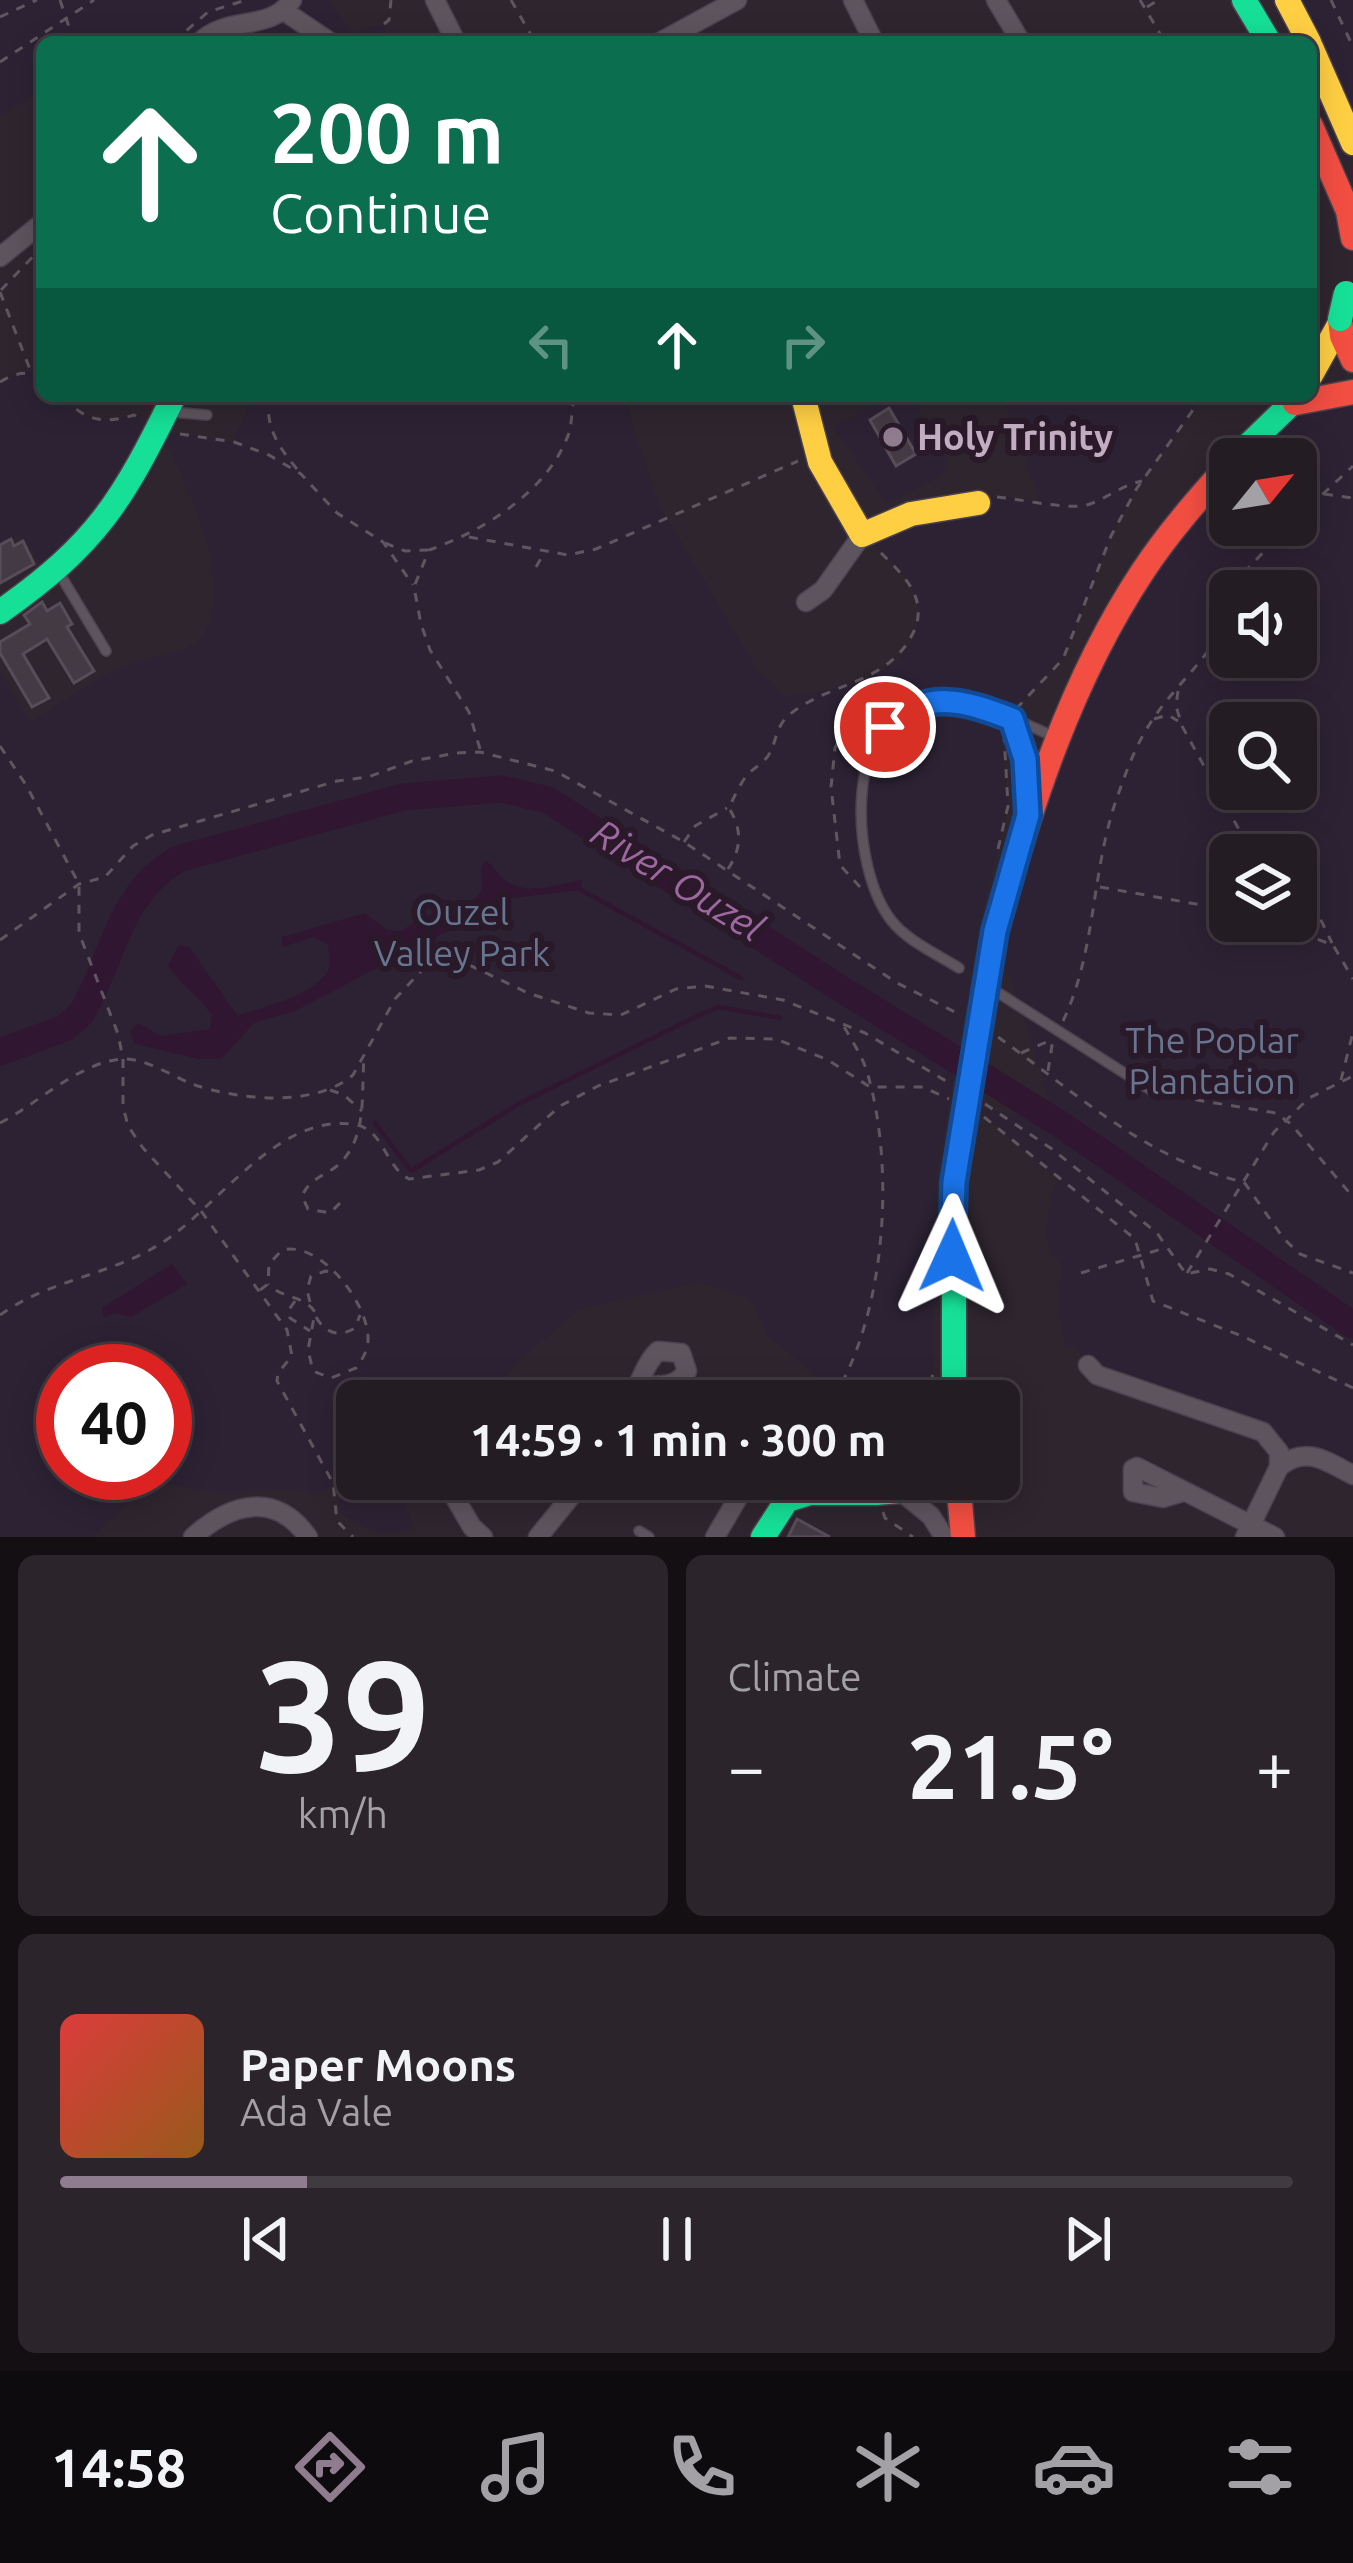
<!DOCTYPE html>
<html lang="en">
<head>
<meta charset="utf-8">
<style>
	:root { --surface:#231c23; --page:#2b252b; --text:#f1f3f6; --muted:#a3a1a6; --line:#403a41; --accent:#8f7d8f }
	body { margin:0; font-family:Ubuntu,sans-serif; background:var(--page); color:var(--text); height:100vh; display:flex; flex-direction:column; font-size:45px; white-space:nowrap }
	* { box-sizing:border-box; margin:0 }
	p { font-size:39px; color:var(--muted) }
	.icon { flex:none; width:66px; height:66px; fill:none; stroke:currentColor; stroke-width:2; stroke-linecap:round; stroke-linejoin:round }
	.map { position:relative; height:1537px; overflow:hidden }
	.drawer { display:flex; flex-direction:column; gap:18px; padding:18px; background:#130f13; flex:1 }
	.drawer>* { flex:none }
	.hud { position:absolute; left:36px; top:36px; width:1281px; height:366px; border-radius:18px; box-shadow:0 6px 30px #0003,0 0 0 3px var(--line); background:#0b6e4f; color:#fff; overflow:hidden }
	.needle { width:78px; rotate:60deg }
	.tools { position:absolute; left:1209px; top:438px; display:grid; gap:24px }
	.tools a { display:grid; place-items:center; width:108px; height:108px; border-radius:18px; background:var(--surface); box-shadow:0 6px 30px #0003,0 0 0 3px var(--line); font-size:60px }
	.speed { position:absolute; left:36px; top:1344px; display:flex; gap:24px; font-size:60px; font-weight:700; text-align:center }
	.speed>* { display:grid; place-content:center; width:156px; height:156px; border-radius:50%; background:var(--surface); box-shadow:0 6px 30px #0003,0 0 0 3px var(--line); line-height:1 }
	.speed .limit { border:18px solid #d22; background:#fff; color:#111 }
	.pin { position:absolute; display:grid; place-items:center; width:102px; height:102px; color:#fff; margin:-51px; border:6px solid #fff; border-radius:50%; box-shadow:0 3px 12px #0007 }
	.me { position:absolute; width:132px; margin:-66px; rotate:1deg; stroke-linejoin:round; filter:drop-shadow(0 0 9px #0008) }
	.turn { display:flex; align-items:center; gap:42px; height:252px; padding:0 36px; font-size:54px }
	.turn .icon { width:156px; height:156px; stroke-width:2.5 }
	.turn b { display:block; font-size:84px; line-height:102px }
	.lanes { display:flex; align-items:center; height:114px; padding:0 36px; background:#0003; justify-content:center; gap:60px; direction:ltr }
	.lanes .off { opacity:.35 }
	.big { font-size:90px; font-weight:700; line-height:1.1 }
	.drawer .widget { flex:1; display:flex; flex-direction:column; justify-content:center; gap:18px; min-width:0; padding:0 42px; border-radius:18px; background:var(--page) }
	.drawer .dial { align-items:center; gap:0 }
	.dial b { font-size:156px; line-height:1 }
	.song { display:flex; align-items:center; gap:36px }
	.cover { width:144px; height:144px; border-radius:18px; background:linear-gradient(135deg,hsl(0 70% 55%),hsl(30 70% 35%)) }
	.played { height:12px; border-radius:6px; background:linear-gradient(90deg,var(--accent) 20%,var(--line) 20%) }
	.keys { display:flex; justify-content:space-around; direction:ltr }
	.heat { display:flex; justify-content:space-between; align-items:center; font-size:66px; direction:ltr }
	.drawer .tiles { flex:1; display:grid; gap:18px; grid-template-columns:1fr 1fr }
	.widget:last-child { grid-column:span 2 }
	.trip { position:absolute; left:336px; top:1380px; width:684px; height:120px; border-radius:18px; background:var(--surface); box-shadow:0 6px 30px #0003,0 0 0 3px var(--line); font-weight:700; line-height:120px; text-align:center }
	.tab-bar { display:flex; height:192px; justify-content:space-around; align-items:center; background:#0e0b0e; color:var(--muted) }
	.tab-bar .icon { width:84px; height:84px }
	.tab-bar .current { color:var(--accent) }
	.tab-bar b { font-size:54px; color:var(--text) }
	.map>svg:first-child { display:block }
	.green { fill:#2c2234; fill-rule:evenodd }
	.water { fill:#301630 }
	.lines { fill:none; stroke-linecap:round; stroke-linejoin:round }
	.stream { stroke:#301630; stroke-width:4.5 }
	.river { stroke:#301630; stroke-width:27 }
	.building { fill:#443a44; stroke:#584c58; stroke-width:3 }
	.lane-casing { stroke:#4c414c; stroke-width:12 }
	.street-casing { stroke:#4c414c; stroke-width:21 }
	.fast-casing { stroke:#4c414c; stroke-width:27 }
	.slow-casing { stroke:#4c414c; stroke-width:27 }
	.jam-casing { stroke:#4c414c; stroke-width:27 }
	.path { stroke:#5f5660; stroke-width:3; stroke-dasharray:9 9; stroke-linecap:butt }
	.lane { stroke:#5e545e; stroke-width:9 }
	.street { stroke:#5e545e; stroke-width:18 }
	.fast { stroke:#16e098; stroke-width:24 }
	.slow { stroke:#ffcf43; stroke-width:24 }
	.jam { stroke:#f24e42; stroke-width:24 }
	.fast-bridge-casing { stroke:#4c414c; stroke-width:27; stroke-linecap:butt }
	.jam-bridge-casing { stroke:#4c414c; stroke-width:27; stroke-linecap:butt }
	.fast-bridge { stroke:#16e098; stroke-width:24 }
	.jam-bridge { stroke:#f24e42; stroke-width:24 }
	.route-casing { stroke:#114b97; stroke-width:30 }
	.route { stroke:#1a73e8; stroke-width:21 }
	.poi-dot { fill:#8f7d8f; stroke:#291929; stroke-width:4.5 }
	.labels { text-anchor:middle; stroke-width:12; stroke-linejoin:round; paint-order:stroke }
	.poi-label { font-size:36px; font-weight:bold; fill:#c2adc2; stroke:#291929; text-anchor:start }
	.park-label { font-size:36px; fill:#677690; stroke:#291929 }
	.water-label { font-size:39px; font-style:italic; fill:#9d689f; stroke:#291929 }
</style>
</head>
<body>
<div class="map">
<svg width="1353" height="1537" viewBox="0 0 1353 1537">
	<rect width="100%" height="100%" fill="#2f252f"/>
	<!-- green -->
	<g class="green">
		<polygon points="0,0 329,0 352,34 384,24 386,42 42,42 42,89 0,117"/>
		<polygon points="1287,0 1353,0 1353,143"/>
		<path d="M31,372L42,376V396H64C83,422 106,424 134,415L156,430L233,442L253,396H623L658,503L757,669L785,696C833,691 915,679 918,616C918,604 916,591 909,581C897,564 877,549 862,535L995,497L1040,500L1002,396H1203L1137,488L1111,536L1063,659L1021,702L1009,718L1002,741L1008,806L979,926L937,1176L933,1371L926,1401H858L839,1394L768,1336L749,1298L698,1282L578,1310L518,1362L485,1401H357V1475L314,1494L292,1489L222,1493L150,1481L92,1537H0V672L30,722C61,704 94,678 127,665C150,656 178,657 198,640C242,600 185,470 156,431L50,578L21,534L0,545V382L12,374ZM63,1371H165V1473H63Z"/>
		<path d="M1353,392V1475L1289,1459L1273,1440L1088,1365L1075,1346L1066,1347L1057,1301L1063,1266C1036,1244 1050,1208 1057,1178L980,1113L962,1106L1056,1121L1009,973L1000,969L995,931L1100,638L1230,463V525H1296V459H1234L1295,403ZM1230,591H1296V657H1230ZM1230,723H1296V789H1230ZM1230,855H1296V921H1230Z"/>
		<polygon points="896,396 910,396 948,460 946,473 887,504 833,427"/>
		<path d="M367,1493L404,1499L412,1528C380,1537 371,1531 343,1515L339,1501Z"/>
	</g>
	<!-- water -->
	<g class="water">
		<path d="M486,861C495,867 497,875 506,881C527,896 558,884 582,880L581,890L511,898L295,1011L254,1023L221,1059H199L135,1044L130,1032L138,1023L161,1036L210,1029L212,1015C199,996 180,985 168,965L179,945L189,947L237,1015C261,1009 311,995 326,974C332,965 329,954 328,945L314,937L282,947V937L365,913L387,930L401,931L423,917L469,905L482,890L481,868Z"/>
		<polygon points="172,1264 187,1284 131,1317 114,1313 104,1318 102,1308"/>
	</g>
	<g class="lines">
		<!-- stream -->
		<g class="stream">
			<polyline points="581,890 741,978"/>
			<polyline points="375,1123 411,1171 520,1103 702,1014 719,1007 780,1018"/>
		</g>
		<!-- river -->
		<path class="river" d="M0,1052L65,1028L81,1014C114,959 117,894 178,859L403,797L502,789L548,800L838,987L1057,1122L1353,1325"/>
	</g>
	<!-- building -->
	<g class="building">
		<polygon points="889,408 916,454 896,466 870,420"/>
		<polygon points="11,539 14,546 23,541 34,564 0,583 0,545"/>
		<polygon points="42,602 47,611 60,603 72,624 67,627 94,671 74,683 47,639 23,654 49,698 32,707 0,653 0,642 30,624 24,615"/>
		<polygon points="797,1519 830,1537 788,1537"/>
	</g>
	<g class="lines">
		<!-- lane casing -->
		<g class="lane-casing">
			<g id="lane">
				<polyline points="171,412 207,415"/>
				<polyline points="58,571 106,651"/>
				<polyline points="1012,719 1025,759 1027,798"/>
				<path d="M959,968C937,954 907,941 891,920C850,867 841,711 931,700C966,695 1023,723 1055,737"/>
				<polyline points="994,990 1154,1092"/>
				<polyline points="639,1531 649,1537"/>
			</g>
		</g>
		<!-- street casing -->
		<g class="street-casing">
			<g id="street">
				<polyline points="435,0 456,42"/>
				<polyline points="853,0 874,42"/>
				<polyline points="996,0 1021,42"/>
				<polyline points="284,11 330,42"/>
				<path d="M200,42C227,15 271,32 292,0"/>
				<polyline points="660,42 737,0"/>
				<polyline points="0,257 42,223"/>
				<polyline points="806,602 823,590 862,535"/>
				<polyline points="1088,1365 1097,1375 1263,1432 1279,1452 1279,1467"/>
				<path d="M624,1401C645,1382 640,1369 658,1351L681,1353L687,1371C676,1388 660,1385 641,1386"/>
				<polyline points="444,1479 472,1527 483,1537"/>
				<polyline points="899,1490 931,1516 944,1537"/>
				<polyline points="1183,1492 1163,1498 1133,1492 1133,1469 1137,1467 1275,1537"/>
				<path d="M193,1537C231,1503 275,1491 308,1537"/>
				<polyline points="538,1537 585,1479"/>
				<polyline points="715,1537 742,1491 763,1479"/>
				<path d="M1245,1537L1279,1467C1306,1445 1326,1461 1353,1475"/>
			</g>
		</g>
		<!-- fast casing -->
		<g class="fast-casing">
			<g id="fast">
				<polyline points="1244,0 1269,42"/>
				<polyline points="1234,459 1299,396"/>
				<path d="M0,612C98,543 122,501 174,396"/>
				<polyline points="954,1182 954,1401"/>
				<polyline points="763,1537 787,1500 810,1493 876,1493 958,1486"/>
			</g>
		</g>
		<!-- slow casing -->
		<g class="slow-casing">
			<g id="slow">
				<polyline points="1287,0 1309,42"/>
				<polyline points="1311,47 1353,143"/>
				<polyline points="1311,375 1340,323"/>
				<polyline points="803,396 820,462 862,535 911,514 978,503"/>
			</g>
		</g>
		<!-- jam casing -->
		<g class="jam-casing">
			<g id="jam">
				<polyline points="1311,126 1348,211 1353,238"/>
				<polyline points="1340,319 1342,336 1353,360"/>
				<polyline points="1295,403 1353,392"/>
				<path d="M995,931C1031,806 1070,681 1143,571C1168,533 1199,498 1230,463"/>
				<polyline points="958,1479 963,1537"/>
			</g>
		</g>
		<!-- path -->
		<g class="path">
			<polyline points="60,0 74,42"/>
			<polyline points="511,0 535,42"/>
			<polyline points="1140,0 1165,42"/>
			<polyline points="1331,0 1353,47"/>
			<polyline points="1147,7 1158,0"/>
			<polyline points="0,17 37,0"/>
			<polyline points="384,24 389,20 391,0"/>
			<polyline points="173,42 208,12 246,0"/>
			<polyline points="406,42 415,37 433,40"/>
			<polyline points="0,62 94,0"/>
			<polyline points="1,290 42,247"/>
			<polyline points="0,292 31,372"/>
			<polyline points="1311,292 1327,297"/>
			<path d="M0,382C14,373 26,371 42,376"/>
			<path d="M64,396C83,422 106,424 134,415L138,418"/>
			<path d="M269,396C265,427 278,446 297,469"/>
			<polyline points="180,434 234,442 269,455 301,474 337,513 383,542 413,585"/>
			<polyline points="1324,494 1353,498"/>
			<path d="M997,497C1021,499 1066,510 1087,505C1106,499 1122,485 1142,481"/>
			<polyline points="1296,519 1353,466"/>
			<polyline points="469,537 568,555 596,549 798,461"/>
			<polyline points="385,543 405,551 428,550"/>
			<polyline points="536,567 544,553"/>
			<polyline points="1239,591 1249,567 1290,525"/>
			<polyline points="1178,691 1176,706 1182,726 1253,855"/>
			<polyline points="1016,709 1063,659 1111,536 1137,488 1203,396"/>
			<polyline points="1154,719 1168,715 1178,721"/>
			<polyline points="0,746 26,785 79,884 79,933 118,1034 123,1059 123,1106 128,1126 143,1148 201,1211 287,1330 292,1356 278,1373 277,1381 333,1483 337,1521 353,1537"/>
			<path d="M480,749L469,712L430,650L421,624L414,587L429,550C483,531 548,492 569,433C572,422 572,408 574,396"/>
			<polyline points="684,842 695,826 727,808"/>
			<polyline points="998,849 1008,806 1004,734"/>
			<path d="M728,869C742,848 742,829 729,808C734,797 740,784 747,775C754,768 762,764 768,756C777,742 775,727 789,715C829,682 886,685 912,635C932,598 900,572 876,548"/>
			<polyline points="860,887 840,865 831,787 835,748 869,679"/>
			<polyline points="1100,887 1230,910"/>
			<polyline points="1296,894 1318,914 1332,943"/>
			<polyline points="1267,921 1333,945 1353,979"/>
			<polyline points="0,940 79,884 105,877 133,846 152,835 337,781 368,777 412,761 457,753 480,752 555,771 684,842 897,983 959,1014"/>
			<path d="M1063,1021C1097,950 1091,868 1118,795C1127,769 1137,742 1153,719C1178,682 1212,656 1230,614"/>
			<path d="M998,1037C1075,1092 1148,1161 1244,1182L1284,1239L1300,1254L1353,1273"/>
			<polyline points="1021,1053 1051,1040"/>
			<polyline points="1048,1071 1053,1039"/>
			<polyline points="1341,1080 1353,1032"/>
			<polyline points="1163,1084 1197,1100 1276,1113 1291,1124 1353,1197"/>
			<polyline points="330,1090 344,1095 362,1111"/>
			<polyline points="985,1104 1052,1149 1157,1233 1186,1274 1210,1269 1229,1274 1353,1345"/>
			<polyline points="984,1117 1135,1239 1153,1301 1244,1337 1353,1388"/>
			<path d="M0,1123C37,1104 81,1061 123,1059C145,1058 172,1076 192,1084C237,1100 315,1108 353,1075L395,999L425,967L443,960L461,961L528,993L589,1013L621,1015L676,989L705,986L783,1000L865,1033L951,1084"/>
			<path d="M340,1203L330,1213L308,1209L302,1196C310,1178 323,1177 337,1166C368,1139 361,1095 364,1058"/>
			<polyline points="1081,1273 1165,1248"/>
			<polyline points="1187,1273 1274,1132 1309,1098 1353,1076"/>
			<path d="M260,1290L268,1284L269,1264L282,1250C321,1240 370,1305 368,1341C367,1352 362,1360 356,1368L331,1378L313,1371L308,1350L315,1312C304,1295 282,1299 268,1284"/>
			<polyline points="295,1301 288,1311 290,1318 310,1331"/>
			<polyline points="310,1302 307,1290 311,1276 326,1271 333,1274"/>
			<path d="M0,1315C49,1280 110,1275 160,1244C218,1208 275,1115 352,1124C384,1127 384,1166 409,1179L479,1170L498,1162L560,1106L598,1086L730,1038L776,1039L828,1060L870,1087H923L949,1099"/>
			<path d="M316,1317C325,1333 339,1338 355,1328L360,1315"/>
			<path d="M842,1383C886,1298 894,1167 868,1075C863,1057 852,1041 843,1025"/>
			<polyline points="926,1401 933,1374"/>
			<polyline points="883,1512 885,1518 913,1537"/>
		</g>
		<!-- lane -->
		<use href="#lane" class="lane"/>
		<!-- street -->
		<use href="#street" class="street"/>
		<!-- fast -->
		<use href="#fast" class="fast"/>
		<!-- slow -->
		<use href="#slow" class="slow"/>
		<!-- jam -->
		<use href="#jam" class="jam"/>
		<!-- fast-bridge casing -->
		<g class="fast-bridge-casing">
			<polyline id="fast-bridge" points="1340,319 1346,293"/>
		</g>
		<!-- jam-bridge casing -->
		<g class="jam-bridge-casing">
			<polyline id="jam-bridge" points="954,1182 995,931"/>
		</g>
		<!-- fast-bridge -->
		<use href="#fast-bridge" class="fast-bridge"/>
		<!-- jam-bridge -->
		<use href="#jam-bridge" class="jam-bridge"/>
	</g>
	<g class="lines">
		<!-- route casing -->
		<g class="route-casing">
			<path id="route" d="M885,727C928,689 962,700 1012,719L1025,759L1028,815L995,931L954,1182L952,1256"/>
		</g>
		<!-- route -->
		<use href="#route" class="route"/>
	</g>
	<!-- markers -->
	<circle class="poi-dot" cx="893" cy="437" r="12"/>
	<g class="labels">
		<!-- poi labels -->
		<g class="poi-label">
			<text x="917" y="450">Holy Trinity</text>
		</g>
		<!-- park labels -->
		<g class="park-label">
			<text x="462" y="925">Ouzel<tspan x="462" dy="41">Valley Park</tspan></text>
			<text x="1212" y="1053">The Poplar<tspan x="1212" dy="41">Plantation</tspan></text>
		</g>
		<!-- water labels -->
		<g class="water-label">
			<text transform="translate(678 880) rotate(32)" y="14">River Ouzel</text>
		</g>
	</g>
</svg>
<div class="tools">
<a><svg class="needle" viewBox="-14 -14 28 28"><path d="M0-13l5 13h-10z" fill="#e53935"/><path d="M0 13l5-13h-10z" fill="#a3a1a6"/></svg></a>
<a><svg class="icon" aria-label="sound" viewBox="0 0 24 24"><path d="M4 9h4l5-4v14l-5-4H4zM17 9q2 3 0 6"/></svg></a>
<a><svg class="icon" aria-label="search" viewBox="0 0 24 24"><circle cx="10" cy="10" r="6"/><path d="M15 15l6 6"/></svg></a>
<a><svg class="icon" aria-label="layers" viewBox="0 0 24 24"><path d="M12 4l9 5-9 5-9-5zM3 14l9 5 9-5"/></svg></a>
</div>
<div class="speed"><div class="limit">40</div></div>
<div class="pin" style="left:885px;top:727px;background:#d93025"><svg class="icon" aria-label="arrive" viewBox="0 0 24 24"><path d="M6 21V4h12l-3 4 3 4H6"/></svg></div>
<svg class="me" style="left:952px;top:1256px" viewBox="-20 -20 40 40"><path d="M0-17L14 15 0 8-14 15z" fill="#1a73e8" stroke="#fff" stroke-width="4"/></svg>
<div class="trip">14:59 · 1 min · 300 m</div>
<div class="hud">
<div class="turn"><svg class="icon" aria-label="ahead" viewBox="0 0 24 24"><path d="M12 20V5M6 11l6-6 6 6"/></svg><div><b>200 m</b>Continue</div></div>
<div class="lanes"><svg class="icon off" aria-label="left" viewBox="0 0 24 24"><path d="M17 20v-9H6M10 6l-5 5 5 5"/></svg><svg class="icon" aria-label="ahead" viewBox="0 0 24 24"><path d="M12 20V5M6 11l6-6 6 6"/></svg><svg class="icon off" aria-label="right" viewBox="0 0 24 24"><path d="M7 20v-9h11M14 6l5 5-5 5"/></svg></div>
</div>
</div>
<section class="drawer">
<div class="tiles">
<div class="widget dial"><b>39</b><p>km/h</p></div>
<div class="widget"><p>Climate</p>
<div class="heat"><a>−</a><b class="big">21.5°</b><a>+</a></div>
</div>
<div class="widget">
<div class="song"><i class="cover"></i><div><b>Paper Moons</b><p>Ada Vale</p></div></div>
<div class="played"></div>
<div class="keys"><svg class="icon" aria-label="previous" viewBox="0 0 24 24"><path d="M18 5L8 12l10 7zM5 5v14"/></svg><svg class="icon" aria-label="pause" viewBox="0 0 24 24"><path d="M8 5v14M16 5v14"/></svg><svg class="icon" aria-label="next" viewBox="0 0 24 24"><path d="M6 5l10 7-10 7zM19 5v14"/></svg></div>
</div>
</div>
</section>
<nav class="tab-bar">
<b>14:58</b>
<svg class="icon current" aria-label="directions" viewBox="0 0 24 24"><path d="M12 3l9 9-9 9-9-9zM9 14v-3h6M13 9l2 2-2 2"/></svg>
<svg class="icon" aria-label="music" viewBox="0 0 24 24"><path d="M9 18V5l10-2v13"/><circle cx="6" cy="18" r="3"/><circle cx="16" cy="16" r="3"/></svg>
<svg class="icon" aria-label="phone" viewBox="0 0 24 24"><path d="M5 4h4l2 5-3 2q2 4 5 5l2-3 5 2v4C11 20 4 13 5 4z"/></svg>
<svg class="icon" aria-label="climate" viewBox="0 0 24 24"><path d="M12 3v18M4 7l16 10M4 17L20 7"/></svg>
<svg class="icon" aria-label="car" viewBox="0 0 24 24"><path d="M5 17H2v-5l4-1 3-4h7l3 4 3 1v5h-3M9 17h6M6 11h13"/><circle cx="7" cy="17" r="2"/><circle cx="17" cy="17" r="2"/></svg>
<svg class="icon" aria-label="filters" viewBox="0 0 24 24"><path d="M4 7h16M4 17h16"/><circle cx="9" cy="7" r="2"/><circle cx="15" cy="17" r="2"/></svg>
</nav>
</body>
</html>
